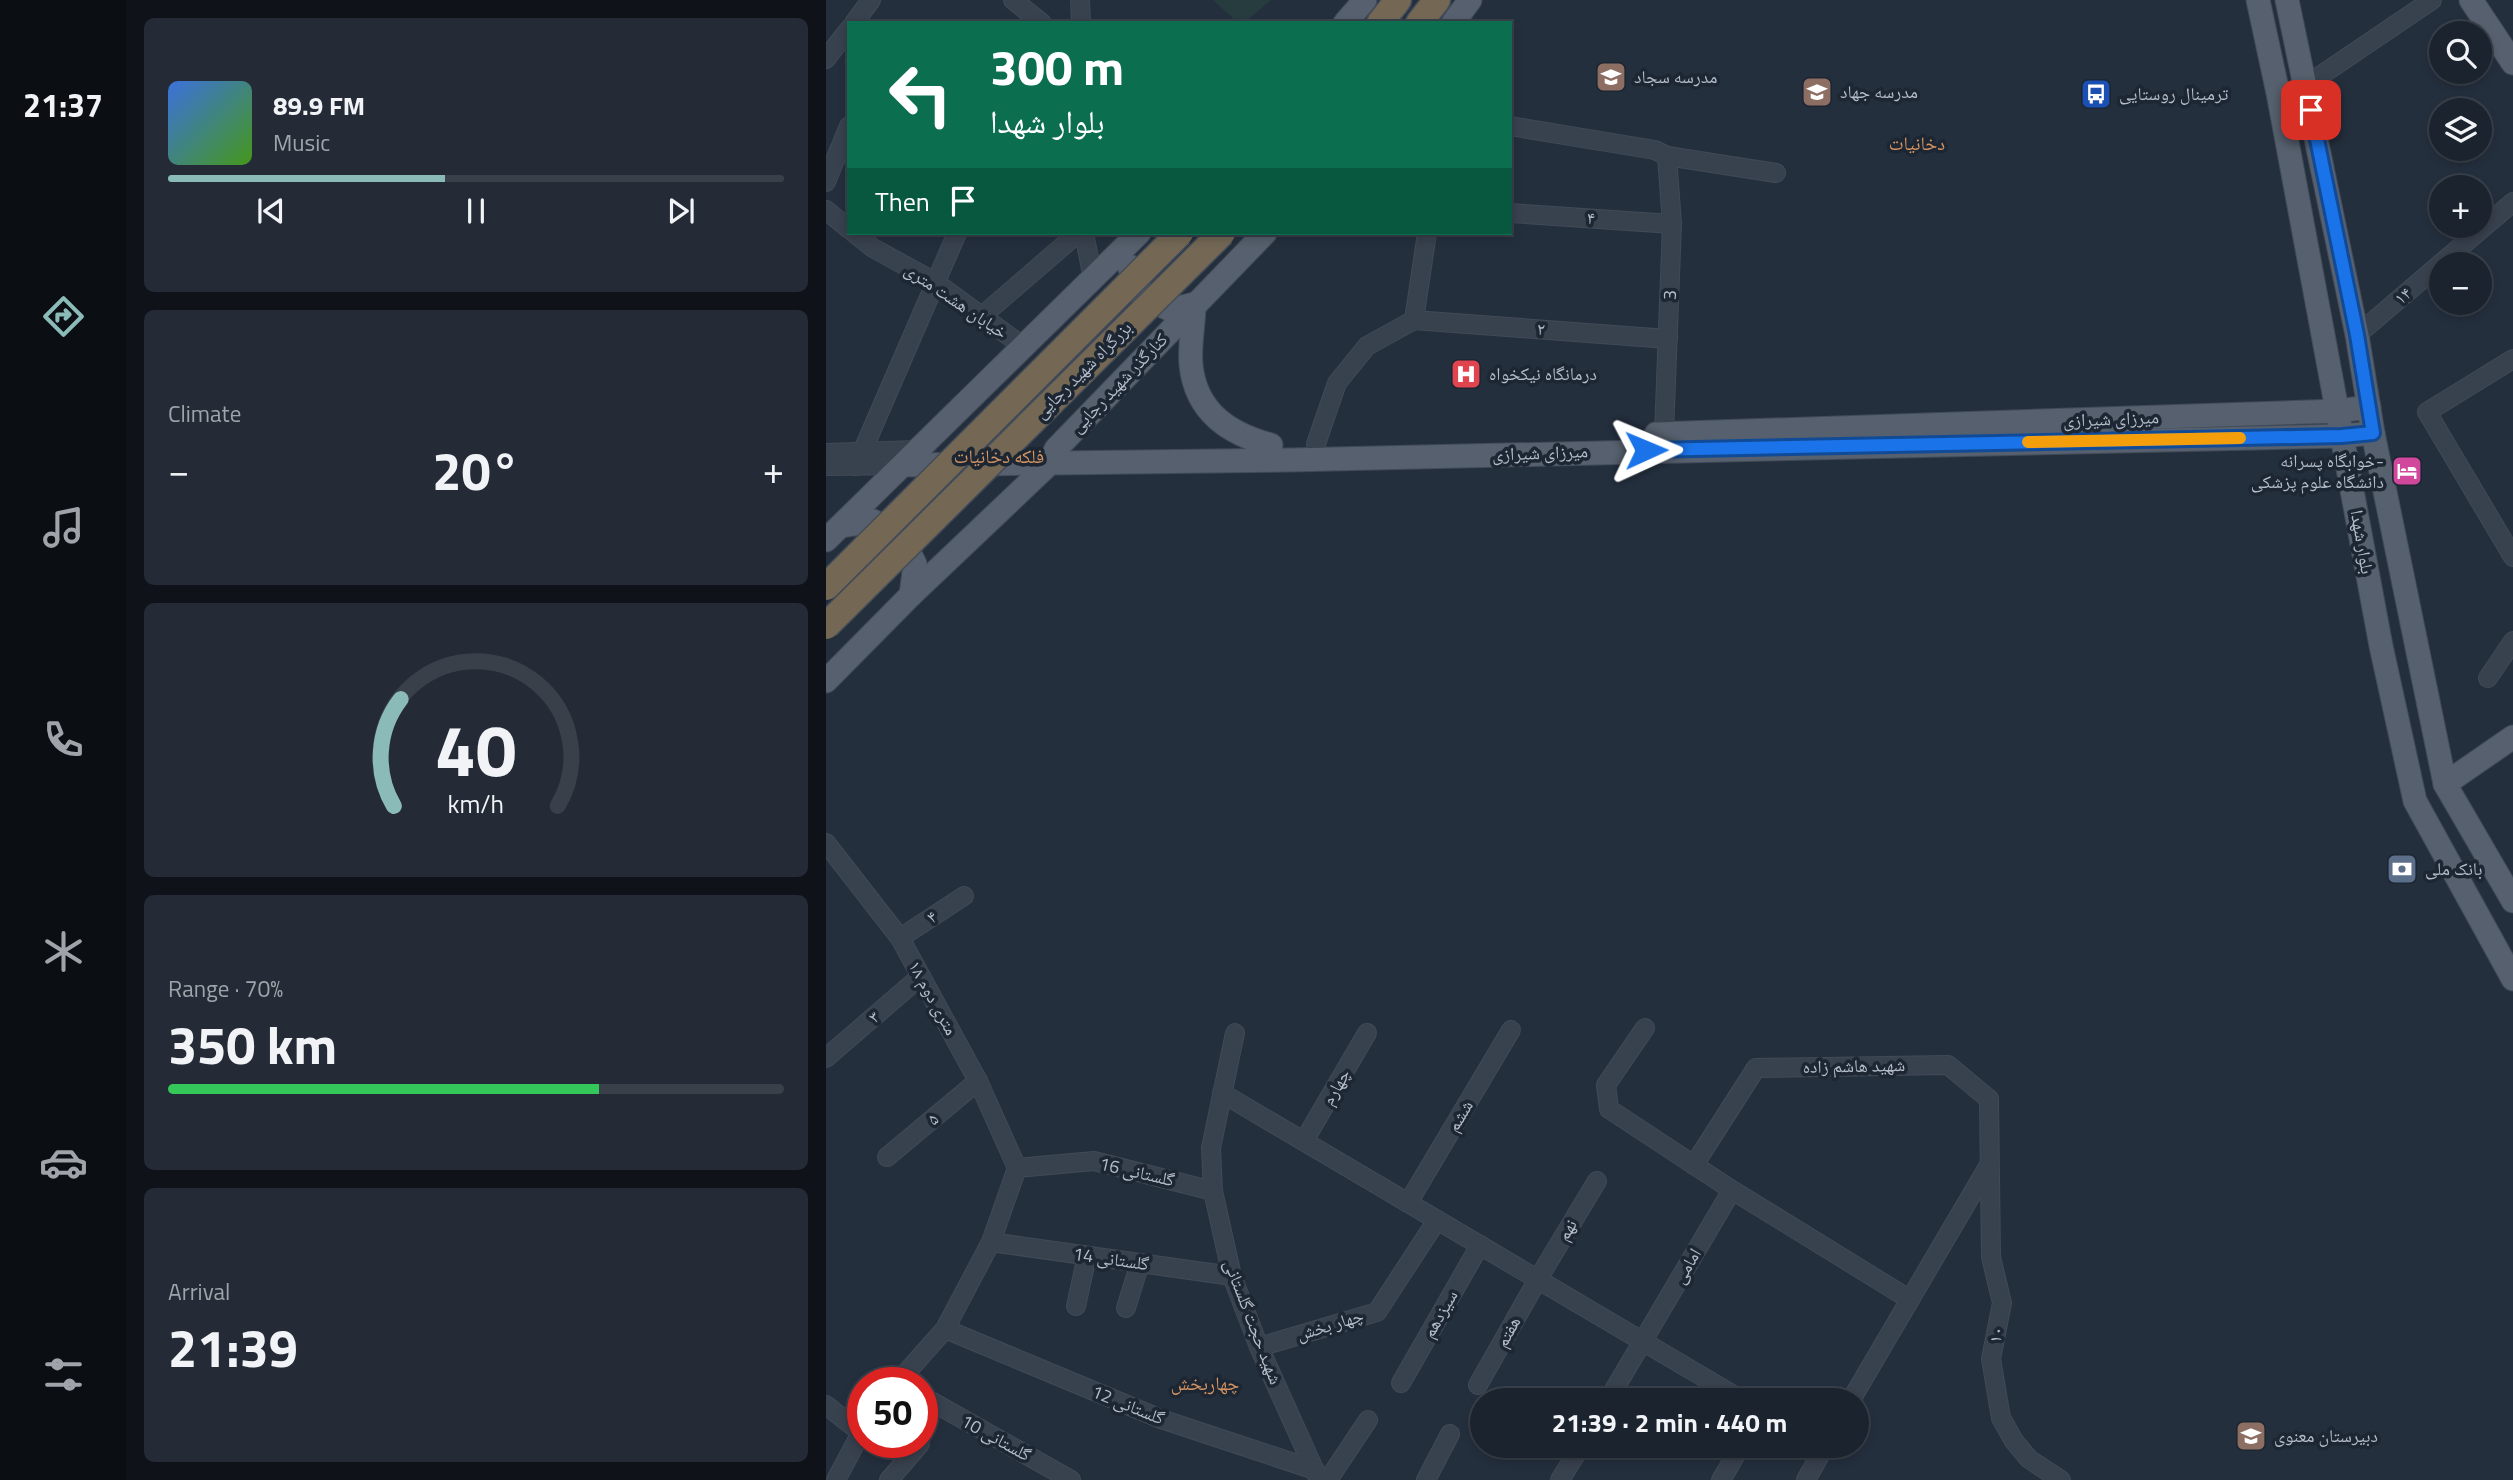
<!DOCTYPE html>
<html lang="en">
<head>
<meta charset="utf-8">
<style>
	:root { --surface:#1b232e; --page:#242b36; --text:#f1f3f6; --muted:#a0a4aa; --line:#39404a; --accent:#8bbbb9 }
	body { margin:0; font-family:"Titillium Web","Noto Naskh Arabic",sans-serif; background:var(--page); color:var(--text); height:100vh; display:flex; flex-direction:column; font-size:26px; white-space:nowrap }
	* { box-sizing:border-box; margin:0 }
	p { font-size:23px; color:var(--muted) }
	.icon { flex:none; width:38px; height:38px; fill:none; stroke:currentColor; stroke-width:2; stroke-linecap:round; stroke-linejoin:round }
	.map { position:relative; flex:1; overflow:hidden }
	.panel { display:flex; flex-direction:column; gap:18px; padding:18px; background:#0f1319; width:700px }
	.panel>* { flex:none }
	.hud { position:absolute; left:21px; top:21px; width:665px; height:214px; border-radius:0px; box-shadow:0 4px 10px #0003,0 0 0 2px var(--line); background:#0b6e4f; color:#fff; overflow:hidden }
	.fabs { position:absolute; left:1603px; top:21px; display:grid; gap:14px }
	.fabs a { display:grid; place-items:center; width:63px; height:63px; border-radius:50%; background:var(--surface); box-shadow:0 4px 10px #0003,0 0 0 2px var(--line); font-size:35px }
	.speed { position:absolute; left:21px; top:1367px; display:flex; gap:14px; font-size:35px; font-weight:700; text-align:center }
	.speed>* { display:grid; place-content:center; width:91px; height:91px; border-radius:50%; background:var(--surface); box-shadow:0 4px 10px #0003,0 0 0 2px var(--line); line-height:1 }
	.speed .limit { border:10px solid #d22; background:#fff; color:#111 }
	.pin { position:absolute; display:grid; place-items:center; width:60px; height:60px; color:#fff; margin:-30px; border-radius:14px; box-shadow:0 4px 10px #0006 }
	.me { position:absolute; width:77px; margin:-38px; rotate:89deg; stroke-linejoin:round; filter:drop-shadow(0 0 5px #0008) }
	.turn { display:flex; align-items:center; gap:24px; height:147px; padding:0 28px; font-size:32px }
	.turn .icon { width:91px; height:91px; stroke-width:2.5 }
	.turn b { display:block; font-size:49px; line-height:60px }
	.then { display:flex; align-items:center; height:66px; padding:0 28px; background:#0003; gap:14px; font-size:26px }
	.big { font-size:52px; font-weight:700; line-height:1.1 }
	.panel .tile { flex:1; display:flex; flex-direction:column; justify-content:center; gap:10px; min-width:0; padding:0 24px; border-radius:10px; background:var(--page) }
	.panel .dial { align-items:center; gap:0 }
	.dial svg { height:182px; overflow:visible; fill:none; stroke:var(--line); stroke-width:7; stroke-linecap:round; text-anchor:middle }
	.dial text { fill:var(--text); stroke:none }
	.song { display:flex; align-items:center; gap:21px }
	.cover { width:84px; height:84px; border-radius:10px; background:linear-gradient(135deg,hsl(220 70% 55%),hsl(100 70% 35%)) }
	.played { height:7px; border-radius:4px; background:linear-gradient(90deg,var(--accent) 45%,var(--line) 45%) }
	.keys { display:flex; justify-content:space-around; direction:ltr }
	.heat { display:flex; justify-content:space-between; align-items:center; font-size:38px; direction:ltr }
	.charge { height:10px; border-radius:5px; background:linear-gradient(90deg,#34c759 70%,var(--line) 0) }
	.trip { position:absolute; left:644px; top:1388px; width:399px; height:70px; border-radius:35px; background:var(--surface); box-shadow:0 4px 10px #0003,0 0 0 2px var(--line); font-weight:700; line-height:70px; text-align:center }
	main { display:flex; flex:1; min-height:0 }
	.menu { display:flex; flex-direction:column; width:126px; justify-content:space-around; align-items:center; background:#0b0e12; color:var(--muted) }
	.menu .icon { width:49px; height:49px }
	.menu .active { color:var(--accent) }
	.menu b { font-size:32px; color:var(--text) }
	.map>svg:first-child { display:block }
	.green { fill:#263c3f }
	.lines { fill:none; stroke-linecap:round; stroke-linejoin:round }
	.minor-casing { stroke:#414a57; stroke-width:20 }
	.major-casing { stroke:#414a57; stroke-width:25 }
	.highway-casing { stroke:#434c59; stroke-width:29 }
	.minor { stroke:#38414e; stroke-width:18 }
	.major { stroke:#56606e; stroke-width:23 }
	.highway { stroke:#746855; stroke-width:26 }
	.highway-bridge-casing { stroke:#434c59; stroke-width:29; stroke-linecap:butt }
	.highway-bridge { stroke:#746855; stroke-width:26 }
	.route-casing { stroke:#114b97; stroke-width:18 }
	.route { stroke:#1a73e8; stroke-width:12 }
	.slow { stroke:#f59e0b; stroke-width:12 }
	.labels { text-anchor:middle; stroke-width:7; stroke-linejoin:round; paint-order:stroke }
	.poi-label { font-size:18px; fill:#b4bcc9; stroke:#1d2633; text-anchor:start }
	.street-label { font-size:18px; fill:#b4bcc9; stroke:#1d2633 }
	.neighbourhood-label { font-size:19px; fill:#d59563; stroke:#1d2633 }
</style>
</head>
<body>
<main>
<nav class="menu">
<b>21:37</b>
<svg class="icon active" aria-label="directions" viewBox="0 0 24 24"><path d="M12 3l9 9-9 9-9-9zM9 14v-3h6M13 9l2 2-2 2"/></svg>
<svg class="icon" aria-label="music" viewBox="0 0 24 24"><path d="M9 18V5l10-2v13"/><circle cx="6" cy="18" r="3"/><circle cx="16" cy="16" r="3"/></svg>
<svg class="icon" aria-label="phone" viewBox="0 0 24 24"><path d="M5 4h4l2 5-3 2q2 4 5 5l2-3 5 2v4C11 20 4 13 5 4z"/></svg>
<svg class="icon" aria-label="climate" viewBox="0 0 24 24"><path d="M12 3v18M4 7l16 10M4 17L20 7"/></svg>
<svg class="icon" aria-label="car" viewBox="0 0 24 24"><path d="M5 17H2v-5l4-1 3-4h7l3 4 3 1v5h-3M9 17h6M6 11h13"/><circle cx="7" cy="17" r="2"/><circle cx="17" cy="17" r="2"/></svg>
<svg class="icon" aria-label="filters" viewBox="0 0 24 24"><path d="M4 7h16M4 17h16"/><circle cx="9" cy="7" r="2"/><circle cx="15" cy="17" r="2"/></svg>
</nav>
<section class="panel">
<div class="tile">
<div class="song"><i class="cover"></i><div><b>89.9 FM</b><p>Music</p></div></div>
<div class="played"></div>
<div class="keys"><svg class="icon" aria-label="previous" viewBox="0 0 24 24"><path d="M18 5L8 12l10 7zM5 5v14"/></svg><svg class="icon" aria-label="pause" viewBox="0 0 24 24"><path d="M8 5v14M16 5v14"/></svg><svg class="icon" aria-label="next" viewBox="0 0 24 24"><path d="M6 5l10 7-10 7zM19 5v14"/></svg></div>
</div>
<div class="tile"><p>Climate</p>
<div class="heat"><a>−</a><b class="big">20°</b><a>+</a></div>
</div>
<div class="tile dial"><svg viewBox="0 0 100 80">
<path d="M14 69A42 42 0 1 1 86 69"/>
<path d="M14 69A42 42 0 0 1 17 22" stroke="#8bbbb9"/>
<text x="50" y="56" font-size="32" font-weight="700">40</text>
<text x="50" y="72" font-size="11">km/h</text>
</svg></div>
<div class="tile"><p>Range · 70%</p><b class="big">350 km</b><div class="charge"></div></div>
<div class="tile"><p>Arrival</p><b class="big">21:39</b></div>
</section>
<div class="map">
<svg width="1687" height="1480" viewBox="0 0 1687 1480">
	<rect width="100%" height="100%" fill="#242f3e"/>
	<!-- green -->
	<polygon class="green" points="387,0 445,0 418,23 412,23"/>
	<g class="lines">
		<!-- minor casing -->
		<g class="minor-casing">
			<g id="minor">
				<polyline points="187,0 216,23"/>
				<polyline points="254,0 255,23"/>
				<polyline points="28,23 45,0"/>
				<polyline points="0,59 23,29"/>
				<polyline points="1479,86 1606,0"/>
				<polyline points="684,126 829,150 841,156 950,173"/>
				<polyline points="0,182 23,126"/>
				<polyline points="0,210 23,229"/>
				<polyline points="684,213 846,224"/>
				<polyline points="28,233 47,248 109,282 198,347"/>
				<polyline points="258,233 267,279"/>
				<polyline points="156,316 252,233"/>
				<polyline points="588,320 842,339"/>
				<polyline points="588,320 601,233"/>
				<polyline points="1531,335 1687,202"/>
				<polyline points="1687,359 1601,412 1687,557"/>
				<polyline points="838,434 846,224 841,156"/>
				<polyline points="490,444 511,383 541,346 588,320"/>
				<polyline points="0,453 92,450"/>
				<polyline points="0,466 79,465"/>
				<polyline points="30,466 131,233"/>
				<polyline points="1662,678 1687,641"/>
				<polyline points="0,843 74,938 152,1081 191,1168"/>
				<polyline points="74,938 138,896"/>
				<polyline points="819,1028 780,1085 783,1109 906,1190 1083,1299"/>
				<polyline points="409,1033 385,1148 387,1191 406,1276 433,1347 493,1480"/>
				<polyline points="0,1058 95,976"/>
				<polyline points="396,1093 916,1400"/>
				<polyline points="478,1141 541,1033"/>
				<polyline points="61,1157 152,1081"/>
				<polyline points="868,1165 930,1068 1122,1065 1163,1099 1165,1257 1176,1303 1165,1359 1175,1418 1188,1441 1203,1459 1235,1480"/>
				<polyline points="191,1168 268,1161 387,1191"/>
				<polyline points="582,1203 685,1030"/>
				<polyline points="165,1242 406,1276"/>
				<polyline points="250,1306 261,1256"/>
				<polyline points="300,1308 314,1263"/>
				<polyline points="119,1329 335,1419 489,1470"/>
				<polyline points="433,1347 551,1312 611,1220"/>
				<polyline points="72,1382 119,1329 165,1242 191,1168"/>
				<polyline points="575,1383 654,1245"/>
				<polyline points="652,1385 712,1279 771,1181"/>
				<polyline points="96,1396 245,1480"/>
				<polyline points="782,1400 906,1190"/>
				<polyline points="1025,1400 1163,1165"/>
				<polyline points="0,1405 34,1432"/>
				<polyline points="10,1480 37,1429"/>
				<polyline points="63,1480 94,1444"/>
				<polyline points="502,1480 542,1420"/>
				<polyline points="600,1480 624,1434"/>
				<polyline points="734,1480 755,1446"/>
				<polyline points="895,1480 915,1446"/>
				<polyline points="980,1480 999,1446"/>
			</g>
		</g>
		<!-- major casing -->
		<g class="major-casing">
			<g id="major">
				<polyline points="1432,0 1452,93 1555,646 1589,801 1687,979"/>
				<polyline points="1461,0 1531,335 1547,433 1619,784 1687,901"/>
				<polyline points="1645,0 1687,63"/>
				<polyline points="519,23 539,0"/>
				<polyline points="627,23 644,0"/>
				<path d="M303,266L317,297L345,310L368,304C368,324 363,346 365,365C370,413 404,434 445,445"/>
				<polyline points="830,434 1512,411 1543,407"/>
				<polyline points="79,465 464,460 1516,436 1547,433"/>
				<polyline points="16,526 47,521 75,536 89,564 85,595"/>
				<polyline points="0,540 313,233"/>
				<polyline points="0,681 85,595 223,464 230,449 439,233"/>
				<polyline points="1619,784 1687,737"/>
			</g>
		</g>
		<!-- highway casing -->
		<g class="highway-casing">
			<g id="highway">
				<polyline points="554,23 572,0"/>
				<polyline points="593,23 611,0"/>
			</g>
		</g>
		<!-- minor -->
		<use href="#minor" class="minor"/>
		<!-- major -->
		<use href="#major" class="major"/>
		<!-- highway -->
		<use href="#highway" class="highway"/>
		<!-- highway-bridge casing -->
		<g class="highway-bridge-casing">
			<g id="highway-bridge">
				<polyline points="0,587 354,233"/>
				<polyline points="0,626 396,233"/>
			</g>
		</g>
		<!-- highway-bridge -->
		<use href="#highway-bridge" class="highway-bridge"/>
	</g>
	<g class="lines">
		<!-- route casing -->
		<g class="route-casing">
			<polyline id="route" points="820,450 1516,436 1547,433 1531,335 1485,110"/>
		</g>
		<!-- route -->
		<use href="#route" class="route"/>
		<!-- slow -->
		<polyline class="slow" points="1202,442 1414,438"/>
	</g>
	<!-- icons -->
	<defs>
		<g id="school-square" transform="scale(1.575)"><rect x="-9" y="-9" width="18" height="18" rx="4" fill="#8d6e63" stroke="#1d2633"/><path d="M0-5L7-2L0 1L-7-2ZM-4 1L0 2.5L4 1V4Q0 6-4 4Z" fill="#fff"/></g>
		<g id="bus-square" transform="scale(1.575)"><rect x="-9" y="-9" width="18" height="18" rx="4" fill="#1a4fb4" stroke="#1d2633"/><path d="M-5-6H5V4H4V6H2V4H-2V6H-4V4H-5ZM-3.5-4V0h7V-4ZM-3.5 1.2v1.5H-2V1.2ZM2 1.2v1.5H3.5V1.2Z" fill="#fff"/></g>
		<g id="hospital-square" transform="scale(1.575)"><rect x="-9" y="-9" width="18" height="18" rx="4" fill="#e0444e" stroke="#1d2633"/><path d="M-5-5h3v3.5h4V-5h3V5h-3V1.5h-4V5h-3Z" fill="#fff"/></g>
		<g id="hotel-square" transform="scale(1.575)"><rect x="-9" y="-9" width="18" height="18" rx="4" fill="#d1479c" stroke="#1d2633"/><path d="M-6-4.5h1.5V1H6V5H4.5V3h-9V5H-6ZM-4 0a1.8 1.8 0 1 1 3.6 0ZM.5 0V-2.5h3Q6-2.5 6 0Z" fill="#fff"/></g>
		<g id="bank-square" transform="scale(1.575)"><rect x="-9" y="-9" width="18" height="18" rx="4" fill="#5c6f8a" stroke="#1d2633"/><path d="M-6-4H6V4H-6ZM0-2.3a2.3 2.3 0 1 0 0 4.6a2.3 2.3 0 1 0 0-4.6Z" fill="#fff"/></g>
	</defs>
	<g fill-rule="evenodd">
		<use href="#school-square" x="785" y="77"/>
		<use href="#school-square" x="991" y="92"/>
		<use href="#bus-square" x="1270" y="94"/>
		<use href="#hospital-square" x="640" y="374"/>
		<use href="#hotel-square" x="1581" y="471"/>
		<use href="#bank-square" x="1576" y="869"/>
		<use href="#school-square" x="1425" y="1436"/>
	</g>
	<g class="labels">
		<!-- poi labels -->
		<g class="poi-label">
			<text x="808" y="83">مدرسه سجاد</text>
			<text x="1014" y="98">مدرسه جهاد</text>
			<text x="1293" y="100">ترمینال روستایی</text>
			<text x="663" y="380">درمانگاه نیکخواه</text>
			<text x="1558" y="467" text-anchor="end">خوابگاە پسرانە-<tspan x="1558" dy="21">دانشگاە علوم پزشکی</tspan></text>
			<text x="1599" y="875">بانک ملی</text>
			<text x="1448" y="1442">دبیرستان معنوی</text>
		</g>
		<!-- street labels -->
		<g class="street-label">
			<text transform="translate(765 218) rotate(4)" y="6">۴</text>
			<text transform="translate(844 295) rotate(-88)" y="6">3</text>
			<text transform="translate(1577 296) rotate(-40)" y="6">۱۴</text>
			<text transform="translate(130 301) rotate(34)" y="6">خیابان هشت متری</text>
			<text transform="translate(715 329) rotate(4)" y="6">۲</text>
			<text transform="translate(257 370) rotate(-45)" y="6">بزرگراه شهید رجایی</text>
			<text transform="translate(293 383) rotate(-46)" y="6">کنارگذر شهید رجایی</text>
			<text transform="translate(1285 419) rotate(-2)" y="6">میرزای شیرازی</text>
			<text transform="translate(714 453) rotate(-2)" y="6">میرزای شیرازی</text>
			<text transform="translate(1536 542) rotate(80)" y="6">بلوار شهدا</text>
			<text transform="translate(106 917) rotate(-33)" y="6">۴</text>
			<text transform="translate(107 998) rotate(61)" y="6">۱۸ متری دوم</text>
			<text transform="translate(48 1017) rotate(-41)" y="6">۳</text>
			<text transform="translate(1028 1066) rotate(-1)" y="6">شهید هاشم زاده</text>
			<text transform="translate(510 1087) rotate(-60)" y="6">چهارم</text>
			<text transform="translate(634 1116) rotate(-59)" y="6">ششم</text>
			<text transform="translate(107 1119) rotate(-40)" y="6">۵</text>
			<text transform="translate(311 1172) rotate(13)" y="6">گلستانی 16</text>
			<text transform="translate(741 1230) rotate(-59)" y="6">نهم</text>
			<text transform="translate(285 1259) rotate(8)" y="6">گلستانی 14</text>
			<text transform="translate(861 1266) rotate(-60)" y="6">امامی</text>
			<text transform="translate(614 1314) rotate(-60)" y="6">سیزدهم</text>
			<text transform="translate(427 1322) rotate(69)" y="6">شهید حجت گلستانی</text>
			<text transform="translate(504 1325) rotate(-17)" y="6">چهار بخش</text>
			<text transform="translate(682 1332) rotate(-61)" y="6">هفتم</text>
			<text transform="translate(1170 1335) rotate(-80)" y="6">۱۰</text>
			<text transform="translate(302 1405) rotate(22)" y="6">گلستانی 12</text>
			<text transform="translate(170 1438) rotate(29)" y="6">گلستانی 10</text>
		</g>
		<!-- neighbourhood labels -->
		<g class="neighbourhood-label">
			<text x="1091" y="150">دخانیات</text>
			<text x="173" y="463">فلکه دخانیات</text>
			<text x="379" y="1390">چهاربخش</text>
		</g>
	</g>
</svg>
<div class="fabs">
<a><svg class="icon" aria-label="search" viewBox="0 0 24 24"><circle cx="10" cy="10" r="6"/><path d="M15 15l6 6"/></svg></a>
<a><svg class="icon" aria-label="layers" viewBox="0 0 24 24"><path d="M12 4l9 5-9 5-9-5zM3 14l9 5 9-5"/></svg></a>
<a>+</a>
<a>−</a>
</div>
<div class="speed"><div class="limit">50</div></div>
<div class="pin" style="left:1485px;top:110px;background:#d93025"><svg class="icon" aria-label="arrive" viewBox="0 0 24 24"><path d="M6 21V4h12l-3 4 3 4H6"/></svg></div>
<svg class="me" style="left:820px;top:450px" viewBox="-20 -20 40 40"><path d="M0-17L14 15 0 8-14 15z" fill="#1a73e8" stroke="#fff" stroke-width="4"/></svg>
<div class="trip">21:39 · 2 min · 440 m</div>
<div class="hud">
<div class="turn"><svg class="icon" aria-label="left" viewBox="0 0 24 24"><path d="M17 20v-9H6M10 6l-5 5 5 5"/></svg><div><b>300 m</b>بلوار شهدا</div></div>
<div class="then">Then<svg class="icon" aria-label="arrive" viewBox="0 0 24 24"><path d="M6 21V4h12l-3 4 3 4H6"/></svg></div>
</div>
</div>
</main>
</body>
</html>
